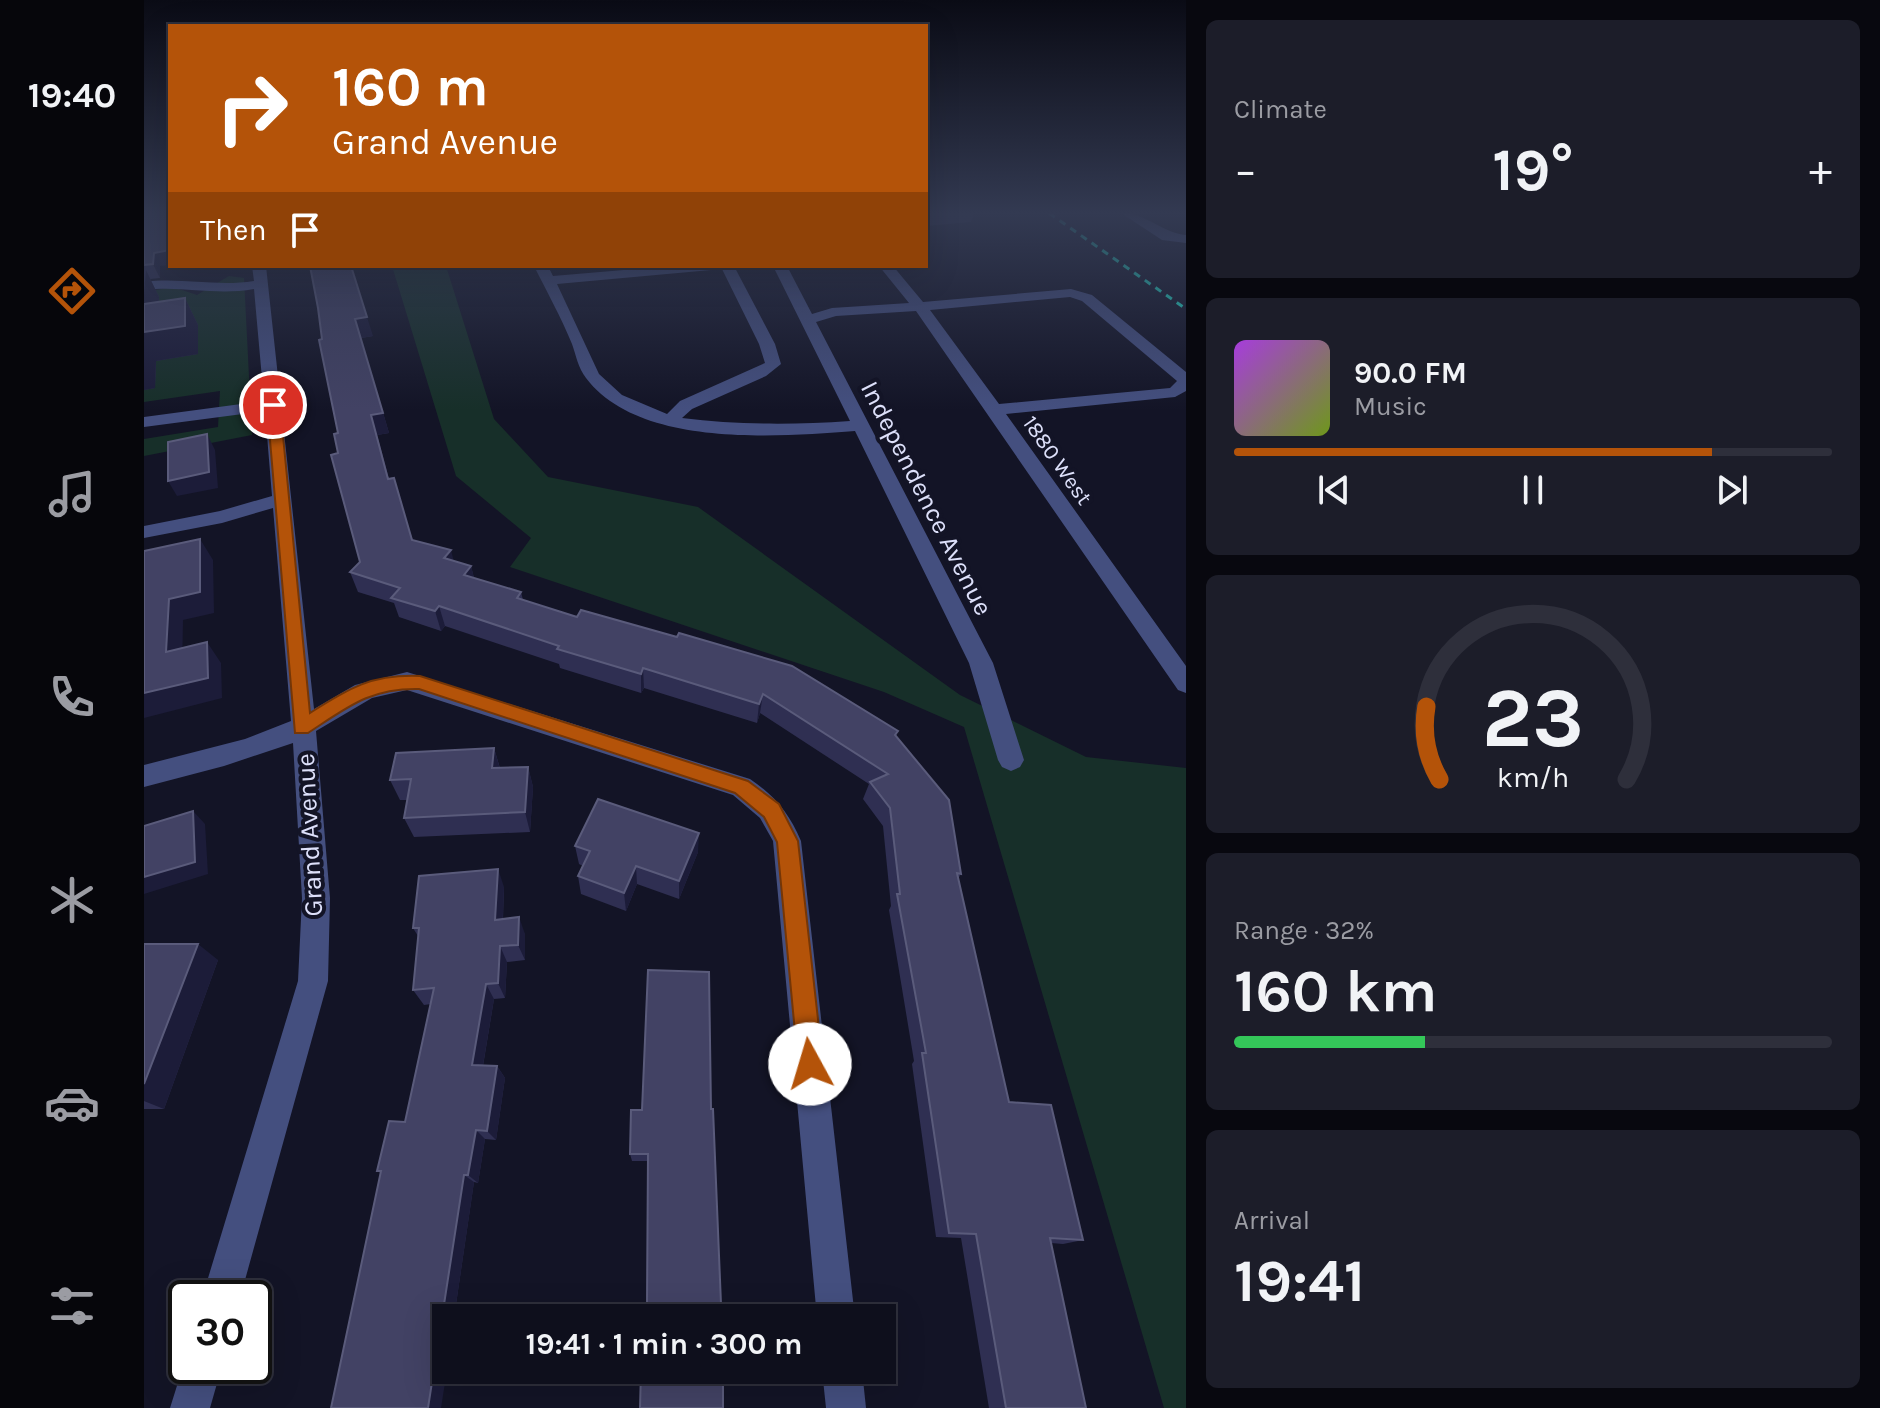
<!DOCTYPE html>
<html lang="en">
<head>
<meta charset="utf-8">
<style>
	:root { --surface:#0e0f1c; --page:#1c1d29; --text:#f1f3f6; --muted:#9b9ca3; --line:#2e2f3b; --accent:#b45309 }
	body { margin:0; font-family:Karla,sans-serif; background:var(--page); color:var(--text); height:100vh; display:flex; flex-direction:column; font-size:30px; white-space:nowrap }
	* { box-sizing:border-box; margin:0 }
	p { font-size:26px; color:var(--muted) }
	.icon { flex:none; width:44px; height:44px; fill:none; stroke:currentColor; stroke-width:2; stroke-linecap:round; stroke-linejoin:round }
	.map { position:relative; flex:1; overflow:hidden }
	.details { display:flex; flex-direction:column; gap:20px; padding:20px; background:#08080f; width:694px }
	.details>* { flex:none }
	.guide { position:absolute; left:24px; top:24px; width:760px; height:244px; border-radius:0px; box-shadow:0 8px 32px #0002,0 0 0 2px var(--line); background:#b45309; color:#fff; overflow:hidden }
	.speed { position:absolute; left:24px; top:1280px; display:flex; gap:16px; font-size:40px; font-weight:700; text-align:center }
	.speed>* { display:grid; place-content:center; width:104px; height:104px; border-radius:50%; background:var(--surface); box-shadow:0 8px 32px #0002,0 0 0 2px var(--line); line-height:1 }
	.speed .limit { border:4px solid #111; border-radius:12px; background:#fff; color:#111 }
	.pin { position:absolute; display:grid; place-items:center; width:68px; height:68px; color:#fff; margin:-34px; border:4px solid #fff; border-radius:50%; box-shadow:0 2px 8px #0007 }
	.me { position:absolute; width:88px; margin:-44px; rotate:354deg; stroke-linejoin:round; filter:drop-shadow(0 0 6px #0008) }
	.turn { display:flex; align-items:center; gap:28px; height:168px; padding:0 32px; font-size:36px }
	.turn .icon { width:104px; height:104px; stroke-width:2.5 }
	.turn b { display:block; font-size:56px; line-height:68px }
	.then { display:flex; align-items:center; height:76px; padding:0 32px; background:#0003; gap:16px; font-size:30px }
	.big { font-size:60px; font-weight:700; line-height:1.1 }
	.details .tile { flex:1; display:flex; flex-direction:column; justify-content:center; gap:12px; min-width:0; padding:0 28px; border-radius:12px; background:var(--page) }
	.details .dial { align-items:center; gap:0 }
	.dial svg { height:208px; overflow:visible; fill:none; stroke:var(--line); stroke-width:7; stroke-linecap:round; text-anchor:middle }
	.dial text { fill:var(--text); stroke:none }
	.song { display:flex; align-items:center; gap:24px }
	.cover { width:96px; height:96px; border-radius:12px; background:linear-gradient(135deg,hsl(280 70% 55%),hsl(80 70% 35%)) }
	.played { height:8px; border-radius:4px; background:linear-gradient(90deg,var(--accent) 80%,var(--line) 80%) }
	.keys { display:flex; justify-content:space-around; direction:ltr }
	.heat { display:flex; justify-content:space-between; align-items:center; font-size:44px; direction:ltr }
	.charge { height:12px; border-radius:6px; background:linear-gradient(90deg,#34c759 32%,var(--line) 0) }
	.trip { position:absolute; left:288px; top:1304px; width:464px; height:80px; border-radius:0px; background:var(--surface); box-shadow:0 8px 32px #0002,0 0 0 2px var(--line); font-weight:700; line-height:80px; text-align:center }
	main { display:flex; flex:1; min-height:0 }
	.menu { display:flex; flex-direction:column; width:144px; justify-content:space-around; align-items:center; background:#06060b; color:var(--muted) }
	.menu .icon { width:56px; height:56px }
	.menu .selected { color:var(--accent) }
	.menu b { font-size:36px; color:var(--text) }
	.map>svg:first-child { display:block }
	.green { fill:#172f29 }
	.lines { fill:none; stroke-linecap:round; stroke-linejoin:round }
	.minor { fill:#444f7f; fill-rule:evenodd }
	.rail { stroke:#22e1ca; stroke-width:3; stroke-dasharray:7 6; stroke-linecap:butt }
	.wall { fill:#2f2f52 }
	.shaded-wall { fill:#1c1c39 }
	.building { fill:#424264; stroke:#5a5b7b; stroke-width:2 }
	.route { fill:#b45309; stroke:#753606; stroke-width:2 }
	.labels { text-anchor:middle; stroke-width:8; stroke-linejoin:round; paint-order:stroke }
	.far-street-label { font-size:22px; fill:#dde0fa; stroke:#131426 }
	.street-label { font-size:26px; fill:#dde0fa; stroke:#131426 }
</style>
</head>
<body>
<main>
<nav class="menu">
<b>19:40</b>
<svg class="icon selected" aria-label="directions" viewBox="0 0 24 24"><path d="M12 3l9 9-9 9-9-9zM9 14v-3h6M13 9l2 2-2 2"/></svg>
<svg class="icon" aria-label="music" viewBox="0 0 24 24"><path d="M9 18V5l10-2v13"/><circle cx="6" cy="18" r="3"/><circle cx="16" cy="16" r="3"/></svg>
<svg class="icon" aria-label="phone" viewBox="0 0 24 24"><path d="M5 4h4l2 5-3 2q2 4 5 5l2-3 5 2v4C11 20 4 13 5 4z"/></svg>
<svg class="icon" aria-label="climate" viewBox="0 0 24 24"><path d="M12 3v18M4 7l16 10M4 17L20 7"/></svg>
<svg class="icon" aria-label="car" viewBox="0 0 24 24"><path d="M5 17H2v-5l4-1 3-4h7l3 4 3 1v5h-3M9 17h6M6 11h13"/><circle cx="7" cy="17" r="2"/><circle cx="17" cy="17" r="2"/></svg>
<svg class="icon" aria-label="filters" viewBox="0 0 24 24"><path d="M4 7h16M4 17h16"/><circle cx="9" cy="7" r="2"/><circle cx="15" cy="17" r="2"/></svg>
</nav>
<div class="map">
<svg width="1042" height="1408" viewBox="0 0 1042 1408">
	<rect width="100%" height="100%" fill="#131426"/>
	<!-- green -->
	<g class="green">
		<polygon points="248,266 302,266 350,419 404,477 554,507 816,695 942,757 1042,768 1042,1408 1020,1408 820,727 740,692 366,567 387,538 312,476"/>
		<polygon points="85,276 100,278 108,435 0,456 0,439 74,427 76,391 0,402 0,292 29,287 53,295"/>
	</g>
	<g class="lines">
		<!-- minor -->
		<g class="minor">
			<path d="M977,213C1001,212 1018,233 1042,235V243L1018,240Z"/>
			<path d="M108,266H122L170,709L211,685L263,672L606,779C631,796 645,813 657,841L711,1318H673L629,841L616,818L589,795L263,690L228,698L172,731L186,898L184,981L96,1298H58L154,981L158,898L149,743L80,766L0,787V765L101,739L147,721L129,508L78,523L0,538V526L76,511L128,496L121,411L0,427V417L120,401L110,289C70,296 39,285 0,290V282C37,277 72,287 110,281Z"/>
			<path d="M390,266H404L409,276L527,266H590L631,344L637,364L622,376L548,409L538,418C594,425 649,425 706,421L629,266H643L668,314L688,308L765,303L735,266H749L779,302L927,289L948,295L1042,372V391L1031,397L862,414L1042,666V693L1034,690L772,311L692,316L672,322L849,663L880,760L876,767L867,771L858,767L854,760L825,663L711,431C633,437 495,448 442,378C434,368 432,355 428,344C417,317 403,292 390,266ZM578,269L615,344L621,363L536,401L523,414L478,395L455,374L413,284ZM926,297L938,301L1033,381L1026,388L855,404L786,310Z"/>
			<polygon points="42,1357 42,1366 78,1366 66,1408 26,1408"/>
			<polygon points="678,1370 718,1370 722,1408 682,1408"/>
		</g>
		<!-- rail -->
		<polyline class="rail" points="905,213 1042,309"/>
	</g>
	<!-- wall -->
	<g class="wall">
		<polygon points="0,213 16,266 16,278 6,279 15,297 15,302 41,298 54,325 54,354 12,361 11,388 0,390"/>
		<polygon points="782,213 830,213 827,222 782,226"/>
		<polygon points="174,308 229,336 217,338 245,433 233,435 245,479 269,540 310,561 327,566 330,578 377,592 379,600 754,731 752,736 817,874 814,879 865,1102 939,1240 919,1244 907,1243 942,1408 845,1408 817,1238 792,1237 768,1064 770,1061 745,910 747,906 739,826 719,799 725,784 616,713 613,723 500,688 497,693 416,668 415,664 301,626 297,631 255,617 250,603 214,592 206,572 216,562 194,453 194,433"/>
		<polygon points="350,748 356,768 384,767 389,787 386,832 270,837 260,818 263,800 256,800 246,780"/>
		<polygon points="431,846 554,852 535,899 493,884 482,911 437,894 434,876 439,866 435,864"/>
		<polygon points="360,887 359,919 381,934 381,960 363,962 361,998 350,999 339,1066 353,1066 361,1078 352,1140 341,1139 334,1183 330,1182 310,1318 302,1318 237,1173 233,1171 261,1122 287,1004 280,1005 269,990 274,936 269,928"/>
		<polygon points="0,944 74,960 20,1109 0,1109"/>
		<polygon points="567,1109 577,1304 504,1304 504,1161 488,1161 486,1154"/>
	</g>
	<!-- shaded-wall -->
	<g class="shaded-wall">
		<polygon points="26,250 26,265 16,266 16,278 9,264 10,253"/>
		<polygon points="2,270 15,297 14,330 41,298 54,325 54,354 12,361 11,388 0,390 0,293"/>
		<polygon points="223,317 229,336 217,338 245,433 233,435 251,499 227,415 211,319"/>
		<polygon points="63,434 71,450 74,488 33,496 24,481"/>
		<polygon points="56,539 69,560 70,613 39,620 38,673 22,652 25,599"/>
		<polygon points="307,550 312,570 300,558"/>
		<polygon points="327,566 332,586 320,575"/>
		<polygon points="295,606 301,626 297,631 291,611"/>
		<polygon points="63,642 77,663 78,698 0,718 0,693"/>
		<polygon points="499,668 500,688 497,693 497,674"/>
		<polygon points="619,694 616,713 613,723 615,704"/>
		<polygon points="350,748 356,769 348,768"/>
		<polygon points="384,767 389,787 386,832 381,812"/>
		<polygon points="49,811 61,824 64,874 0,894 0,877"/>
		<polygon points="555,833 554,852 535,899 535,881"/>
		<polygon points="492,866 493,884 482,911 480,893"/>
		<polygon points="354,869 360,887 358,936 351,920"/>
		<polygon points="375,917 381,934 381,960 374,945"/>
		<polygon points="54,944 74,960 20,1109 0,1101 0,1084"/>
		<polygon points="356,946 363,962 361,998 354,983"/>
		<polygon points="342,984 350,999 337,1077 328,1065"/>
		<polygon points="353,1066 361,1078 352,1140 343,1131"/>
		<polygon points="332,1130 341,1139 334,1183 324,1175"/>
		<polygon points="320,1175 330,1182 310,1318 302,1318 303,1370 297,1408 284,1408"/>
	</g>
	<!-- building -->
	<g class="building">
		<polygon points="0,213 26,213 26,250 10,253 9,264 0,265"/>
		<polygon points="166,266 207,266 223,317 211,319 239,413 227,415 244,479 250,478 268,540 307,550 300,558 327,566 320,575 377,592 373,598 433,617 437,610 533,637 535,633 648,666 754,731 751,735 805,800 817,874 813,873 865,1102 907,1105 939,1240 906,1238 942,1408 862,1408 832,1234 805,1233 778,1053 782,1053 753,894 756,894 746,808 726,782 744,774 619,694 615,704 499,668 497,674 413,649 415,646 295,606 291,611 247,598 256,588 206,572 216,562 187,455 194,453 190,434 194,433 175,340 178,339 174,308"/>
		<polygon points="41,298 41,326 0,332 0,304"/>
		<polygon points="63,434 65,472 24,481 24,442"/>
		<polygon points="56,539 56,592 25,599 22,652 63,642 64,678 0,693 0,551"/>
		<polygon points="350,748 348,768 384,767 381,812 260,818 267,779 246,780 252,753"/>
		<polygon points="454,799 555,833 535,881 492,866 480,893 434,876 446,851 431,846"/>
		<polygon points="49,811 51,862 0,877 0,826"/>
		<polygon points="354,869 351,920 375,917 374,945 356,946 354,983 342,984 328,1065 353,1066 343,1131 332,1130 324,1175 320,1175 284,1408 187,1408 237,1171 233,1171 245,1121 261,1122 290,988 269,990 275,928 269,928 275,876"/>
		<polygon points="0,944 54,944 0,1084"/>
		<polygon points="504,970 565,972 567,1109 569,1109 577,1304 503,1304 504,1154 486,1154 487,1110 498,1110"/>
		<polygon points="497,1370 579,1370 579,1408 496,1408"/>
	</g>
	<!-- sky -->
	<linearGradient id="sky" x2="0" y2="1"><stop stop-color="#0a0b15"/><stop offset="0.52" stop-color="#333a52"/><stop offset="1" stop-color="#333a52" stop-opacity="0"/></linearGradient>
	<rect width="1042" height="410" fill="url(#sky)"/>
	<!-- route -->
	<path class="route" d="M129,401L136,405L166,713C205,688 228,674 276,676L604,781L635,804L654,841L679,1064L675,1073L666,1076L657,1073L654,1064L633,842L620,817L591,793L275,689C226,688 204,707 164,733H151L123,405Z"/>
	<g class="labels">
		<!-- far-street labels -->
		<g class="far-street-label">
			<text transform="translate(914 460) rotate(55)" y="8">1880 West</text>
		</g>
		<!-- street labels -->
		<g class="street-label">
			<text transform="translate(783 498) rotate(63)" y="9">Independence Avenue</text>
			<text transform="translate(165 835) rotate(-93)" y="9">Grand Avenue</text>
		</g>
	</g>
</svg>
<div class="speed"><div class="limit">30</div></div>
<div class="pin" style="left:129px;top:405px;background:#d93025"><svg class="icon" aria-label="arrive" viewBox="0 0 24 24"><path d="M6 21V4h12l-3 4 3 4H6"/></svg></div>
<svg class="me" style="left:666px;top:1064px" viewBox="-20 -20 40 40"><circle r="19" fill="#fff"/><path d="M0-13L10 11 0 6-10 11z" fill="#b45309"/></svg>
<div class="trip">19:41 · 1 min · 300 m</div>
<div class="guide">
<div class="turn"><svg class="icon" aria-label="right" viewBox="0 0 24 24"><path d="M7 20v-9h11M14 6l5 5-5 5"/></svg><div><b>160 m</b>Grand Avenue</div></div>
<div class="then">Then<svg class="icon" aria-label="arrive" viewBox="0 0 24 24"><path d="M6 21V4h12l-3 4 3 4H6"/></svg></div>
</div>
</div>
<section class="details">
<div class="tile"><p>Climate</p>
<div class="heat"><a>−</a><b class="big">19°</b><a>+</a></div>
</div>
<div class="tile">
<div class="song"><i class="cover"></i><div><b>90.0 FM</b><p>Music</p></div></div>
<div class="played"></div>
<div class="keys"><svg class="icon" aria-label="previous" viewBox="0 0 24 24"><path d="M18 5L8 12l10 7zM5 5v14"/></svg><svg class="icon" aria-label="pause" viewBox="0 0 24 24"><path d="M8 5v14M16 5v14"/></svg><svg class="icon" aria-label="next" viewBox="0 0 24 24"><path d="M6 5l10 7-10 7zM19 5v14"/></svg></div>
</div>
<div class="tile dial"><svg viewBox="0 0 100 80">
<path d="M14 69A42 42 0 1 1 86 69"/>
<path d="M14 69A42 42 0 0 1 9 41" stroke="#b45309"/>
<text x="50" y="56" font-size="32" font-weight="700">23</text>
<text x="50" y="72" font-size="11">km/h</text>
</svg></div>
<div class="tile"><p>Range · 32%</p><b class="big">160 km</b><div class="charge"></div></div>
<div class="tile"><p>Arrival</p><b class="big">19:41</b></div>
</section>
</main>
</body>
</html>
